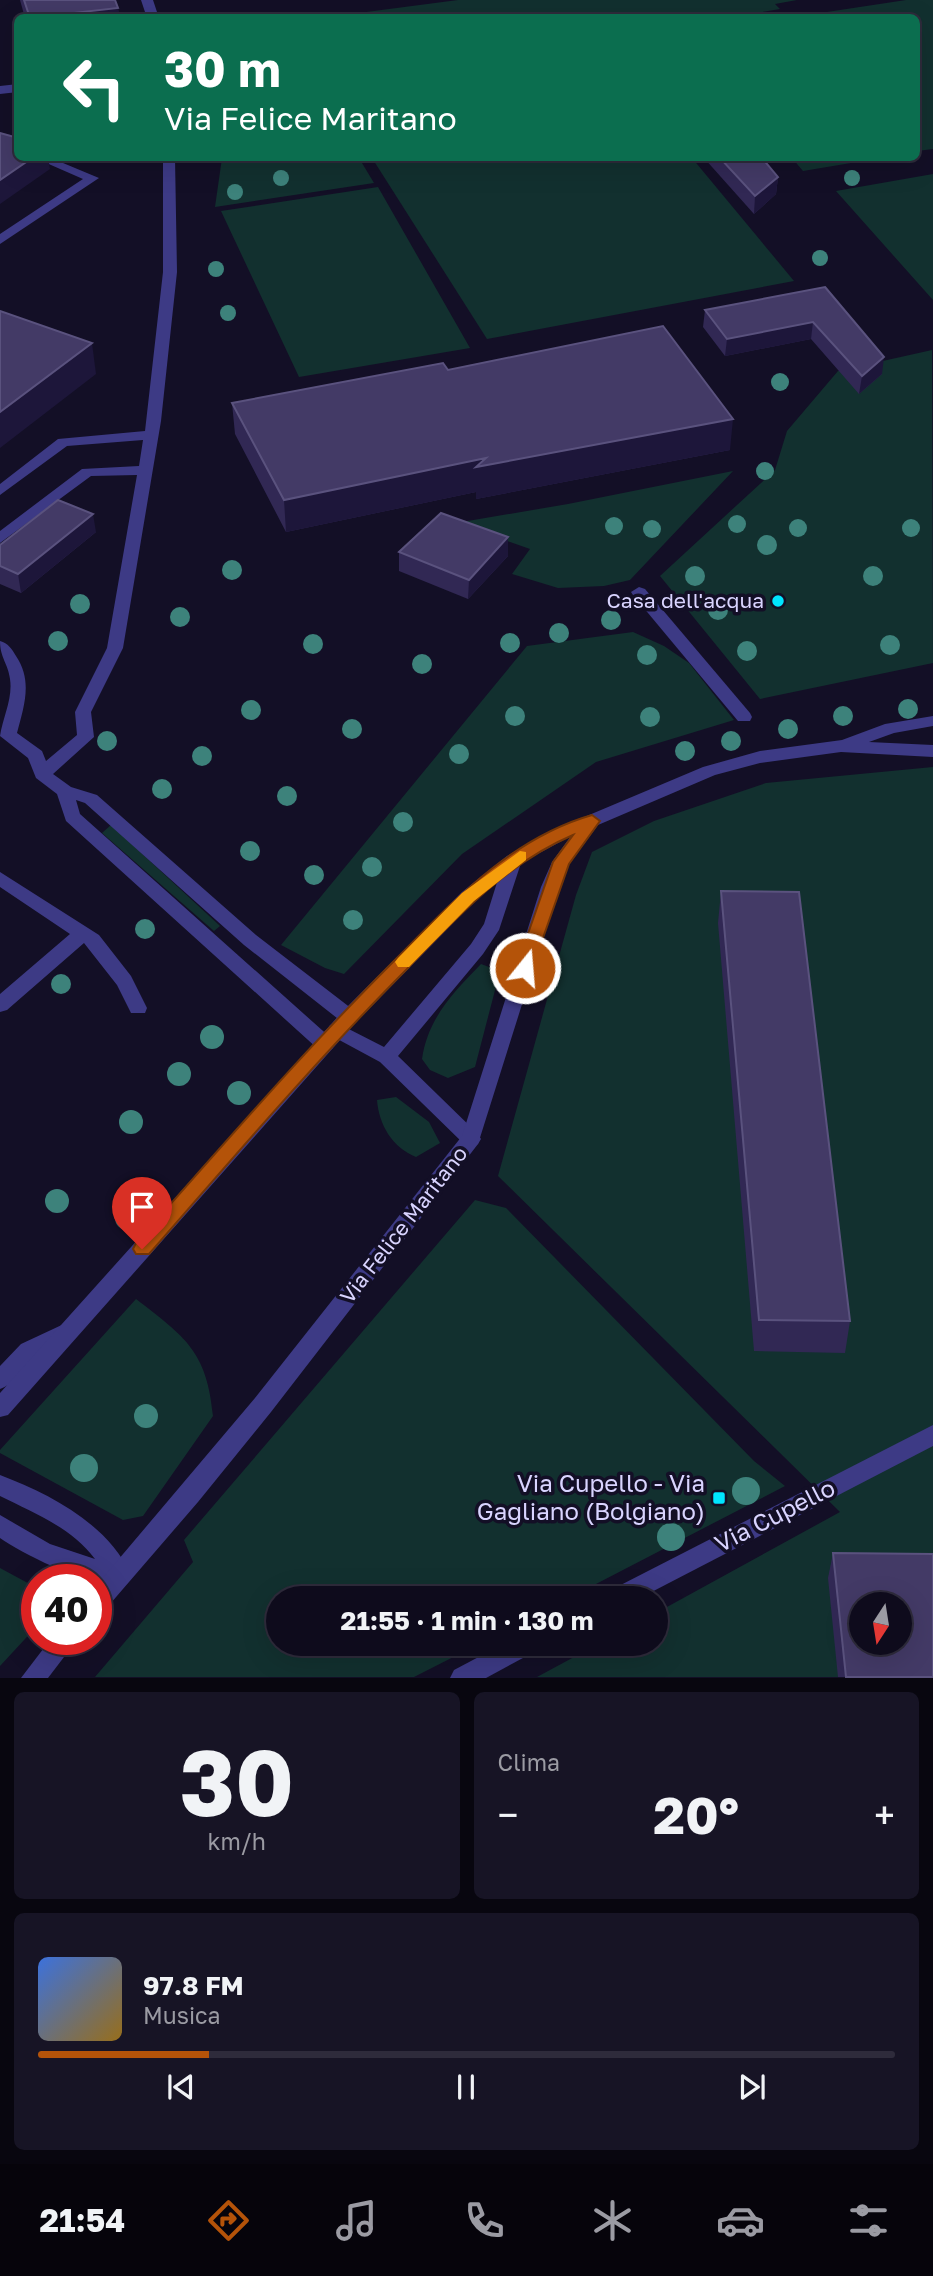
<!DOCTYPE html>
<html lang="it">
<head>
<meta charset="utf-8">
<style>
	:root { --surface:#0e0b1c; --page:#171425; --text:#f1f3f6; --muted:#9b9ba3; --line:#2e2b3b; --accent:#b45309 }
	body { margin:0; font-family:"Golos Text",sans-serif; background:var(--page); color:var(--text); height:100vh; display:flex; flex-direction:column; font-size:26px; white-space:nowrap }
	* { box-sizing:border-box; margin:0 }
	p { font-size:23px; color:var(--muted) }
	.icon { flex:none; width:38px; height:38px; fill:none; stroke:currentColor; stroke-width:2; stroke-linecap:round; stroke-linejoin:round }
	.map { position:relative; height:1678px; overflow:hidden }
	.details { display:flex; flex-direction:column; gap:14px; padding:14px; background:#08060f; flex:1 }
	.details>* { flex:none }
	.hud { position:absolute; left:14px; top:14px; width:906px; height:147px; border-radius:10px; box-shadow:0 7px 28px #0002,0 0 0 2px var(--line); background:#0b6e4f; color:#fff; overflow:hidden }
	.needle { width:46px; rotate:192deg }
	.fabs { position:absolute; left:849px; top:1592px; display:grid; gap:14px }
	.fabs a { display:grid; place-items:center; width:63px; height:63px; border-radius:50%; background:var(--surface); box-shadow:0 7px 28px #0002,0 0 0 2px var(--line); font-size:35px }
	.speed { position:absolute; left:21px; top:1564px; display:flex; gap:14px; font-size:35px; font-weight:700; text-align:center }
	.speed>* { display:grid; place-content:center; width:91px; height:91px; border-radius:50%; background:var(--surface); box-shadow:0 7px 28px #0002,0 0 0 2px var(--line); line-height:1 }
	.speed .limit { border:10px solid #d22; background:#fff; color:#111 }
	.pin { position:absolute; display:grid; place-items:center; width:60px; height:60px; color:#fff; margin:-72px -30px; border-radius:50% 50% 50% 0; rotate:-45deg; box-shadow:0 0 7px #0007 }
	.pin .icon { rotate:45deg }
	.me { position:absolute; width:77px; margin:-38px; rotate:17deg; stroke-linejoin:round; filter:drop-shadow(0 0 5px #0008) }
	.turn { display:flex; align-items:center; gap:24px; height:147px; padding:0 35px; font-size:32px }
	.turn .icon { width:91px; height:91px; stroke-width:2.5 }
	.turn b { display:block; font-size:49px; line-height:60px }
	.big { font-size:52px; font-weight:700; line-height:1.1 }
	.details .widget { flex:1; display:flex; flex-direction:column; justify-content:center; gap:10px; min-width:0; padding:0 24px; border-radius:10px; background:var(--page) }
	.details .dial { align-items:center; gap:0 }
	.dial b { font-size:91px; line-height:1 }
	.song { display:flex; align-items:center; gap:21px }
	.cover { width:84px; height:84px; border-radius:10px; background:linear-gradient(135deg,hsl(220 70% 55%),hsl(40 70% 35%)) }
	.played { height:7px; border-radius:4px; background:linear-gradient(90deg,var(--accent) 20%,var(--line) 20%) }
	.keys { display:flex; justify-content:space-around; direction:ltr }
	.heat { display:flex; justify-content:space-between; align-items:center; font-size:38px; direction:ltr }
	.details .tiles { flex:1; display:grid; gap:14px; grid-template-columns:1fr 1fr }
	.widget:last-child { grid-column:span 2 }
	.trip { position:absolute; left:266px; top:1586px; width:402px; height:70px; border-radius:35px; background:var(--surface); box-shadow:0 7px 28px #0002,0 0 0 2px var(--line); font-weight:700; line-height:70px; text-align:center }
	.menu { display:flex; height:112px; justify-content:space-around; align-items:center; background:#06040b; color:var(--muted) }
	.menu .icon { width:49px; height:49px }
	.menu .selected { color:var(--accent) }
	.menu b { font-size:32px; color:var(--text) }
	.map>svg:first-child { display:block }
	.green { fill:#12302f; fill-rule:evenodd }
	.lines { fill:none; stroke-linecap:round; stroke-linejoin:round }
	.service { fill:#3d3a85; fill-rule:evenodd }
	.pedestrian { fill:#3d3a85; fill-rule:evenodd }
	.minor { fill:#3d3a85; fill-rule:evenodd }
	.tertiary { fill:#3d3a85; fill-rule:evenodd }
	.tree { fill:#3d827b }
	.wall { fill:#312854 }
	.shaded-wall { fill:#1d163a }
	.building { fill:#433a66; stroke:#5a527e; stroke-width:2; fill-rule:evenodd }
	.route { fill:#b45309; stroke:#753606; stroke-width:2 }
	.slow { fill:#f59e0b }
	.poi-dot { fill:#00e5ff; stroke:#130f26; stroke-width:2.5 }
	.labels { text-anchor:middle; stroke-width:7; stroke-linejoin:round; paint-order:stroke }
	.poi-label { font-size:21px; fill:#d9d4ff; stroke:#130f26; text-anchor:end }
	.street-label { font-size:21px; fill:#d9d4ff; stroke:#130f26 }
	.near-poi-label { font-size:24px; fill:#d9d4ff; stroke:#130f26; text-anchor:end }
	.near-street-label { font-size:24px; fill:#d9d4ff; stroke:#130f26 }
</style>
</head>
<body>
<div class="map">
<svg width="933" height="1678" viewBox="0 0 933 1678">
	<rect width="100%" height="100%" fill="#130f26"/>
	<!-- green -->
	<g class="green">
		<polygon points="458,0 797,0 775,4 780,9 728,18 328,17"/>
		<polygon points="906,0 933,0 933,149 917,151 917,18 794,17"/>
		<polygon points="222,158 359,158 374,183 215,207"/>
		<polygon points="372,158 692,158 794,281 487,339"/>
		<polygon points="792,158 881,158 803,171"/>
		<polygon points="933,174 933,300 836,191"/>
		<polygon points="378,187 470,348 299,377 221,211"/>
		<polygon points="932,350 933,663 760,699 660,576 775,470 787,431 838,371"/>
		<polygon points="733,471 630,580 604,586 558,588 512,574 530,549 456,523 568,504"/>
		<polygon points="633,632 664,646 689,663 734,720 596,762 462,854 344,974 325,968 281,945 527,646"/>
		<path d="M933,767V1677H537L600,1643H656V1613L840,1512L498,1176L576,895L592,852L654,821L766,783ZM861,1605H900V1643H861Z"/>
		<polygon points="111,825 220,926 214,931 102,833"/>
		<path d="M481,964L500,971L475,1067L448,1078L430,1070L422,1059C428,1018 453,993 481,964Z"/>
		<path d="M396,1097L429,1122L440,1143L416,1157C392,1147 379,1125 377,1100Z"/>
		<polygon points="475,1200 506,1208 754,1461 785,1486 569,1598 278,1598 278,1643 481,1643 414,1677 95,1677 193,1562 184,1540"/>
		<path d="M136,1299C185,1337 207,1351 213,1416L143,1516L123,1520L0,1453V1450Z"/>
		<polygon points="0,1568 37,1588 37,1626 0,1666"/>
	</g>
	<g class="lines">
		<!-- service -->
		<g class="service">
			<polygon points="141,0 153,0 159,18 147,18"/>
			<polygon points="18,84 18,92 0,94 0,86"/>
			<polygon points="35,158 51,158 99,178 0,244 0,234 83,179"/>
			<path d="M163,158H175L177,272L161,421L123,648L91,712L94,737L53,774L71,787L97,795L256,935L356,1012L358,1017L356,1022H342L244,945L85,803L76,800L80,814L332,1039L335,1044L332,1049H318L66,821L57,794L36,778L28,758L0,736C3,717 13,698 10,679C8,663 0,658 0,641C8,643 12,649 16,656C33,681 24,706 17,733L42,751L46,761L77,735L75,712L107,648L137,475L91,476L0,543V531L82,469L139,466L143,440L67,446L0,495V484L58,439L145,431L163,272Z"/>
			<polygon points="513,854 522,860 499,930 483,954 398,1056 478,1134 481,1139 478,1144 471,1147 464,1144 380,1062 330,1035 328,1030 330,1025 337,1023 384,1047 471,944 484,924 504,860"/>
			<polygon points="0,872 99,935 131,976 147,1008 145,1013 131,1013 117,985 84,943 7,1010 0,1012 0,994 70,934 0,887"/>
			<path d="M66,1323L73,1326L77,1332C70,1345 50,1348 38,1355C24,1365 17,1383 0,1389V1366L21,1344Z"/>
		</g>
		<!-- pedestrian -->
		<polygon class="pedestrian" points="639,587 645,589 750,713 752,717 750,721 738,721 633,595 631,592"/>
		<!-- minor -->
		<g class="minor">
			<polygon points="933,1425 933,1446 640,1598 606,1598 609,1591"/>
			<path d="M0,1475C50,1494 108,1524 131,1575L128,1582C100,1593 24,1555 0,1538V1515L50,1544L95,1559C72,1528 34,1513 0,1496Z"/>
			<polygon points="505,1643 540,1643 536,1651 486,1678 450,1678 454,1670"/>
		</g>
		<!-- tertiary -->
		<g class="tertiary">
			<polygon points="933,716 933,726 894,733 869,742 933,745 933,757 841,752 760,763 715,775 598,825 569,864 559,887 478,1144 271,1412 198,1502 104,1611 96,1614 96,1586 255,1398 462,1136 541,887 552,862 571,836 519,864 474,902 356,1022 8,1415 0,1417 0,1393 342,1012 462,892 507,856 544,834 703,767 760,751 842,740 885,724"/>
			<polygon points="50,1640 77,1640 48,1678 21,1678"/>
		</g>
	</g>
	<!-- trees -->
	<g class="tree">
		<circle cx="281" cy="178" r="8"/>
		<circle cx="852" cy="178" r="8"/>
		<circle cx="235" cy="192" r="8"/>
		<circle cx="820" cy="258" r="8"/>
		<circle cx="216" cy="269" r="8"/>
		<circle cx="228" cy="313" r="8"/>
		<circle cx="780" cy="382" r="9"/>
		<circle cx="765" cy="471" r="9"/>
		<circle cx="737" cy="524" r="9"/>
		<circle cx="614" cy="526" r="9"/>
		<circle cx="798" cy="528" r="9"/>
		<circle cx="911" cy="528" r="9"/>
		<circle cx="652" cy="529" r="9"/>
		<circle cx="767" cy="545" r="10"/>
		<circle cx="232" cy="570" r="10"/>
		<circle cx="695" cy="576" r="10"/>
		<circle cx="873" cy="576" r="10"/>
		<circle cx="80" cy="604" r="10"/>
		<circle cx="718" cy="610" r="10"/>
		<circle cx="180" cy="617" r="10"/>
		<circle cx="611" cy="620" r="10"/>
		<circle cx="559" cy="633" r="10"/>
		<circle cx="58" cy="641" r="10"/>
		<circle cx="510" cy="643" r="10"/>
		<circle cx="313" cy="644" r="10"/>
		<circle cx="890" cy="645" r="10"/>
		<circle cx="747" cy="651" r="10"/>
		<circle cx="647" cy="655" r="10"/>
		<circle cx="422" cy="664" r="10"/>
		<circle cx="908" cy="709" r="10"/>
		<circle cx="251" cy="710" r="10"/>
		<circle cx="515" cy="716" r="10"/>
		<circle cx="843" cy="716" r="10"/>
		<circle cx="650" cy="717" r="10"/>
		<circle cx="352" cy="729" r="10"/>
		<circle cx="788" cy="729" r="10"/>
		<circle cx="107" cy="741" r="10"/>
		<circle cx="731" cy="741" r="10"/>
		<circle cx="685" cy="751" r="10"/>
		<circle cx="459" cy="754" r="10"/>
		<circle cx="202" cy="756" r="10"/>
		<circle cx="162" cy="789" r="10"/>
		<circle cx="287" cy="796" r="10"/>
		<circle cx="403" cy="822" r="10"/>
		<circle cx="250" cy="851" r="10"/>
		<circle cx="372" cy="867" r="10"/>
		<circle cx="314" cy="875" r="10"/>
		<circle cx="353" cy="920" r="10"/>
		<circle cx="145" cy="929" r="10"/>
		<circle cx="61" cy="984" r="10"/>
		<circle cx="212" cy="1037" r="12"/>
		<circle cx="179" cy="1074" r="12"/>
		<circle cx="239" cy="1093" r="12"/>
		<circle cx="131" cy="1122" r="12"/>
		<circle cx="57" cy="1201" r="12"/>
		<circle cx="127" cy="1218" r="12"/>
		<circle cx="146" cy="1416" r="12"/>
		<circle cx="84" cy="1468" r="14"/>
		<circle cx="746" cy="1491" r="14"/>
		<circle cx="671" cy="1537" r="14"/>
	</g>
	<!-- wall -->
	<g class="wall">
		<polygon points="20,0 115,0 118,8 119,18 25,18"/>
		<polygon points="704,158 762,158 778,177 776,194 754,214"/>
		<polygon points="825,287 882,374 859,394 811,339 725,356 703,327 705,310"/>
		<polygon points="448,370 730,450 476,499 476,492 286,532 235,434 232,403"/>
		<polygon points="96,532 21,593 0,584 0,545"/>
		<polygon points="399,552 508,556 468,599 399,571"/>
		<polygon points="721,891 850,1321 845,1353 754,1351 718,923"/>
		<polygon points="833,1553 933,1677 838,1677 828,1578"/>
	</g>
	<!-- shaded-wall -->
	<g class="shaded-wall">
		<polygon points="118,8 119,18 35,18"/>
		<polygon points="32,158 48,158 50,169 0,204 0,180"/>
		<polygon points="778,177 776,194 754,214 755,196"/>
		<polygon points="813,322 811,339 725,356 727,339"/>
		<polygon points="92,343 96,374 0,448 0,412"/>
		<polygon points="884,357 882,374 859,394 862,376"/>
		<polygon points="733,419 730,450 476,499 476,492 286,532 284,500 486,458"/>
		<polygon points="93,514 96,532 21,593 18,574"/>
		<polygon points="508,537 508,556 468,599 469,580"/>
	</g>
	<!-- building -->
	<g class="building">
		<polygon points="24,0 115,0 118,8 30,18"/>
		<polygon points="0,133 18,138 18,158 32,158 0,180"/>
		<polygon points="720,158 762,158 778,177 755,196"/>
		<polygon points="825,287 884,357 862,376 813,322 727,339 705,310"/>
		<polygon points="0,311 92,343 0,412"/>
		<polygon points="663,326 733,419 476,467 486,458 284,500 232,403 443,363 448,370"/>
		<polygon points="58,500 93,514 18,574 0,566 0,545"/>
		<polygon points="441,513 508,537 469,580 399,552"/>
		<polygon points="721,891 799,892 850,1321 759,1320"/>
		<path d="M833,1553L933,1554V1677H846ZM861,1605H900V1643H861Z"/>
	</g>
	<!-- route -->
	<path class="route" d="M592,815L600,821L569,864L531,972L525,974L516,968L553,862L573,835C507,863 458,916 409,967C318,1058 234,1157 149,1254H136L133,1249L136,1243C219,1150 301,1054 390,965C449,906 508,839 592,815Z"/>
	<!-- slow -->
	<polygon class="slow" points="520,851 526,852 526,860 474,901 409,967 398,967 395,962 398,958 462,893"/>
	<!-- markers -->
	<g class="poi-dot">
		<circle cx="778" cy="601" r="7"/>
		<rect x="712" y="1491" width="14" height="14" rx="3.5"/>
	</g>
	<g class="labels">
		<!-- poi labels -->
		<g class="poi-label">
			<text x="764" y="608">Casa dell'acqua</text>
		</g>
		<!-- street labels -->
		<g class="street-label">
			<text transform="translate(404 1225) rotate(-52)" y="7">Via Felice Maritano</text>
		</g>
		<!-- near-poi labels -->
		<g class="near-poi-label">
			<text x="705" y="1492">Via Cupello - Via<tspan x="705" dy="28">Gagliano (Bolgiano)</tspan></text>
		</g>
		<!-- near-street labels -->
		<g class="near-street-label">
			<text transform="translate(775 1516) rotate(-27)" y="8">Via Cupello</text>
		</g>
	</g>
</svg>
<div class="fabs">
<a><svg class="needle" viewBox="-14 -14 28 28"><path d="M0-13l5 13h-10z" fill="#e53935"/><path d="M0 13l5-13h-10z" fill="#9b9ba3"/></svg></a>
</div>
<div class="speed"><div class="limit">40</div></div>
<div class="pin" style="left:142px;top:1249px;background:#d93025"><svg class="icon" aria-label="arrive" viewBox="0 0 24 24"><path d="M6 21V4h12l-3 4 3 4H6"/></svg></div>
<svg class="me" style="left:525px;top:968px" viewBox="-20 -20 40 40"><circle r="17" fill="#b45309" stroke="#fff" stroke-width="3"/><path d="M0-11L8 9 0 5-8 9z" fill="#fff"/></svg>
<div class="trip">21:55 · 1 min · 130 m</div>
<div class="hud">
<div class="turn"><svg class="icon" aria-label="left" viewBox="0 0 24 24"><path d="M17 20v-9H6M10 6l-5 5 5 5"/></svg><div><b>30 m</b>Via Felice Maritano</div></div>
</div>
</div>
<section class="details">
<div class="tiles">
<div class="widget dial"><b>30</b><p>km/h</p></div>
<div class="widget"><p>Clima</p>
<div class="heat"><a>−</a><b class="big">20°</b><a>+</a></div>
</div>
<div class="widget">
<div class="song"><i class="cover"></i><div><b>97.8 FM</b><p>Musica</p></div></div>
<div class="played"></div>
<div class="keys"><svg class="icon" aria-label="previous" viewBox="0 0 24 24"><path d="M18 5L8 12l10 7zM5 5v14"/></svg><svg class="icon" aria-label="pause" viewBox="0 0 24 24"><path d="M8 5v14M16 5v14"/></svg><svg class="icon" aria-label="next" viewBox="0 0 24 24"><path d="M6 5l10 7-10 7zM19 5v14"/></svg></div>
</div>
</div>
</section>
<nav class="menu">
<b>21:54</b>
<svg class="icon selected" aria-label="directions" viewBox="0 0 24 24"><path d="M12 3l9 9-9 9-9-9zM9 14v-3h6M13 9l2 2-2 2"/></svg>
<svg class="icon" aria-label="music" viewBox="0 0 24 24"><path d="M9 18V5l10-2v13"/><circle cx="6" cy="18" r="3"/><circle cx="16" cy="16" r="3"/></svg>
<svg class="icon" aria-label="phone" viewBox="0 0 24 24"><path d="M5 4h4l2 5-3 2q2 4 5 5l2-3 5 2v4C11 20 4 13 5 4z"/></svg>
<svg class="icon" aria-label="climate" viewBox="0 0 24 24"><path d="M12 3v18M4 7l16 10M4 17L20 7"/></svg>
<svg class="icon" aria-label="car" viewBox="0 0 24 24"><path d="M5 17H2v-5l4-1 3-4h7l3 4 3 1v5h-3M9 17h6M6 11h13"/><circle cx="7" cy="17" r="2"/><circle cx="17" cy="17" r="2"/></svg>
<svg class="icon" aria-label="filters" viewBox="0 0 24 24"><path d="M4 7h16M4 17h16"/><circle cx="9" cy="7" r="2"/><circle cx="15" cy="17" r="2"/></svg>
</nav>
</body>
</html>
